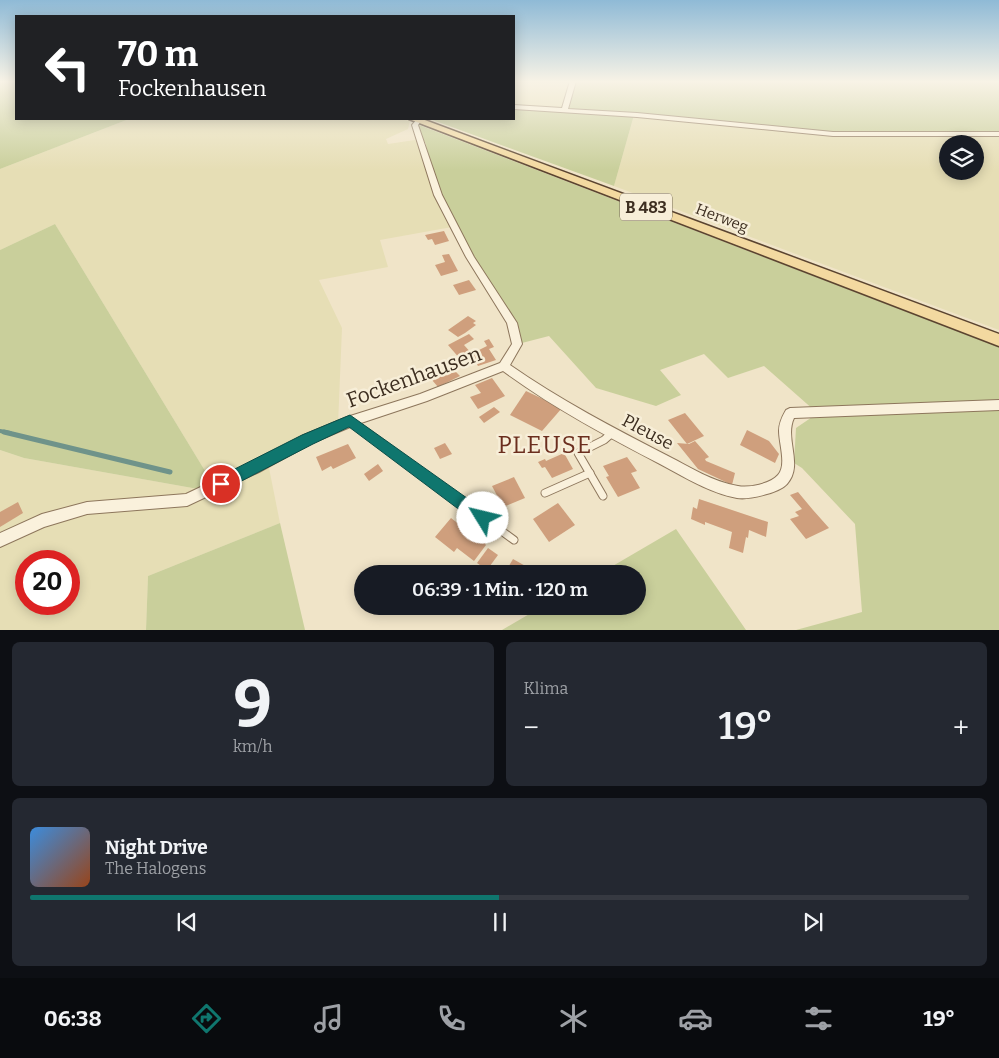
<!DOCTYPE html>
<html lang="de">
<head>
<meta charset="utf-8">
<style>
	:root { --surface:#171b24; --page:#242831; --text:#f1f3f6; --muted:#9ea1a6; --line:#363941; --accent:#0f766e }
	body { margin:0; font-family:Bitter,serif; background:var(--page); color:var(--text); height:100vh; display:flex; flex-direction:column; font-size:19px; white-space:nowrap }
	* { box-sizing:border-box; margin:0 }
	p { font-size:16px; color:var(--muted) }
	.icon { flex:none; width:28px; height:28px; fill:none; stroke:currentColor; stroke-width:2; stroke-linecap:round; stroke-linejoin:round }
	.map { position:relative; height:630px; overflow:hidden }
	.sheet { display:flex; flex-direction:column; gap:12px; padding:12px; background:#0d0f14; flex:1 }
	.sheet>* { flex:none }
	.guide { position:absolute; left:15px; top:15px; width:500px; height:105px; border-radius:0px; box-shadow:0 2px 12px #0003; background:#202124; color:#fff; overflow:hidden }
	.buttons { position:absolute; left:939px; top:135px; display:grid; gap:10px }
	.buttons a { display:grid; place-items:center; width:45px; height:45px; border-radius:50%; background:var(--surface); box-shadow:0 2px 12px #0003; font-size:25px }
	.speed { position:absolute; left:15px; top:550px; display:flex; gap:10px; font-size:25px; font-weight:700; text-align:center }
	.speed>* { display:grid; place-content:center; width:65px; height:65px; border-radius:50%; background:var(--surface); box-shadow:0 2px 12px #0003; line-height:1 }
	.speed .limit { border:8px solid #d22; background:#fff; color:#111 }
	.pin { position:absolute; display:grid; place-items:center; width:42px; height:42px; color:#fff; margin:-21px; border:2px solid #fff; border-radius:50%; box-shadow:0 1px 5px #0007 }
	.me { position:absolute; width:55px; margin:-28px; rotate:306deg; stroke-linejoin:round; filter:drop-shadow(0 0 4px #0008) }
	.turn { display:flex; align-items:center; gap:18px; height:105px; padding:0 20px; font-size:22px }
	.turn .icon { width:65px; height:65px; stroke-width:2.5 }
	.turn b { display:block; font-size:35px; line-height:42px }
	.big { font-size:38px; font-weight:600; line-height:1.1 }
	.sheet .tile { flex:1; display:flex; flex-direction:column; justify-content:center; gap:8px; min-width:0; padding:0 18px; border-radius:8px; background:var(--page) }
	.sheet .dial { align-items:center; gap:0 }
	.dial b { font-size:65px; line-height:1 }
	.song { display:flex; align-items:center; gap:15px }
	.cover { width:60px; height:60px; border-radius:8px; background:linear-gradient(135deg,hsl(210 70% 55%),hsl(20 70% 35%)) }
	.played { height:5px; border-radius:2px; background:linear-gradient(90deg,var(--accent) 50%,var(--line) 50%) }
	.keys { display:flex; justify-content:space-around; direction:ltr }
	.heat { display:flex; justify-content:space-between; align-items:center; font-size:28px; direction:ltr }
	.sheet .tiles { flex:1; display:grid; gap:12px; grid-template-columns:1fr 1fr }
	.tile:last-child { grid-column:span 2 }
	.trip { position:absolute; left:354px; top:565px; width:292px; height:50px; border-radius:25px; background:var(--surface); box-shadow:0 2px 12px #0003; font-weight:600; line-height:50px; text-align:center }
	.tabs { display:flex; height:80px; justify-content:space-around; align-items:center; background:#090b0e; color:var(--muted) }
	.tabs .icon { width:35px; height:35px }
	.tabs .active { color:var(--accent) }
	.tabs b { font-size:22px; color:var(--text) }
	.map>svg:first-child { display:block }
	.farmland { fill:#e6deb5; fill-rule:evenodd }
	.green { fill:#c9cf9b }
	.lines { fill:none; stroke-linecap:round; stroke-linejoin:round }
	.stream-far1 { stroke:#6f938a; stroke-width:4 }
	.stream { stroke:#6f938a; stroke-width:5 }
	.building { fill:#cf9f7d }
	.service-far1-casing { stroke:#8d765c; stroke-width:8 }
	.service-casing { stroke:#8d765c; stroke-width:9 }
	.minor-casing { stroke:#8d765c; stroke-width:2 }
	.primary-casing { stroke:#5b4430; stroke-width:3 }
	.service-far1 { stroke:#faf1dc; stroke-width:5.5 }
	.service { stroke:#faf1dc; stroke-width:7 }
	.minor { fill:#faf1dc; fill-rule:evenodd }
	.primary { fill:#f3d9a0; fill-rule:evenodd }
	.route { fill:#0f766e; stroke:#0a4d48 }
	.labels { text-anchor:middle; stroke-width:5; stroke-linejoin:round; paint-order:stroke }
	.far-street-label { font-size:15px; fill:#3d2e20; stroke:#f7eed8 }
	.shield { fill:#f7eed8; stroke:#756857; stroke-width:1 }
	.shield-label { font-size:16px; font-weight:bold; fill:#3d2e20 }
	.street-label { font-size:18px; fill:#3d2e20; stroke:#f7eed8 }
	.near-street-label { font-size:21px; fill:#3d2e20; stroke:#f7eed8 }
	.near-quarter-label { font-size:24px; letter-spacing:1px; fill:#6b2e1e; stroke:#f7eed8 }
</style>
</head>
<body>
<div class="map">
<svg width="999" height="631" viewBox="0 0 999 631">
	<rect width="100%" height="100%" fill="#f0e4c8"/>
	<!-- farmland -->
	<g class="farmland">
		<polygon points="514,81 572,81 561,110 514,107"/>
		<path d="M634,115L997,135L999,137V330L614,186ZM948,144H975V171H948Z"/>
		<polygon points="129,119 405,119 410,121 408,129 386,139 388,144 415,140 419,144 452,227 380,240 388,267 319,280 342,328 338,425 213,484 55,224 0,250 0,169"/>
		<path d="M0,450L24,458L198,489L268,463L280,523L148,576L146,630H0ZM26,561H69V604H26Z"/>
	</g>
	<!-- green -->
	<g class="green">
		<polygon points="0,81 16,81 16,119 129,119 0,169"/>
		<polygon points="574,81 999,81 999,133 836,133 566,110"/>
		<polygon points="514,108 634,115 614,186 430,119 514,119"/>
		<polygon points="419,125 999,347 999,403 815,411 764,366 728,378 704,354 660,370 681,395 656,406 596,388 549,336 518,344 440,194 427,155 426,144 419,132"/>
		<polygon points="55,224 213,484 198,489 24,458 0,450 0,250"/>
		<polygon points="999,408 999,630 796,630 862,612 855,524 802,468 794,463 796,428 818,413"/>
		<polygon points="280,523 305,630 146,630 148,576"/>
		<polygon points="676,529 746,630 502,630 543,606 638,606 638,574 599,574"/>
	</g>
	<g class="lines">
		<!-- stream-far1 -->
		<polyline class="stream-far1" points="0,431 10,433"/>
		<!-- stream -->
		<polyline class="stream" points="4,432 170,472"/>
	</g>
	<!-- building -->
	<g class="building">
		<polygon points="444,231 449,241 435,245 432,239 428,240 425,235"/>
		<polygon points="449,254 458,271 441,276 435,265 445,262 442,255"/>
		<polygon points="469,280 476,290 459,295 453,285"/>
		<polygon points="468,316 476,321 473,323 476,325 465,333 458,337 448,330"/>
		<polygon points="469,334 474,339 464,345 472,354 461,360 448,345"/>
		<polygon points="489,339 494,347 489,349 496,360 478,366 471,354 487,346 484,341"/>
		<polygon points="453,369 460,376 438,387 432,380"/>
		<polygon points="492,378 505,396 478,409 470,397 481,393 475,385"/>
		<polygon points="526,391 562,408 542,431 510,415"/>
		<polygon points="494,407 500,412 484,423 479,417"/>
		<polygon points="685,413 704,436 687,444 668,420"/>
		<polygon points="747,430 769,441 779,454 775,463 740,445"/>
		<polygon points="695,441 709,457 705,459 706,461 735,473 732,485 698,469 677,443 689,444"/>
		<polygon points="445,443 452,454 440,459 434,448"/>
		<polygon points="348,444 356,458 333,469 331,466 322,471 316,457"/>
		<polygon points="564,453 573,469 552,478 545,467 542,468 538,462 545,459 546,461"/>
		<polygon points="627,457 637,471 631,473 640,488 618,497 606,477 609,476 603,466"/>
		<polygon points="378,464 383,471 369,481 364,474"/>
		<polygon points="514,477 525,498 503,507 492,486"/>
		<polygon points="798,492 813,510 829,528 806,539 790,519 799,516 795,512 802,509 790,495"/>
		<polygon points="699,499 768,522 766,537 749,530 748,538 746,537 743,553 729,548 732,532 705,522 705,525 691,519 693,507 697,509"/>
		<polygon points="18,502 23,513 0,527 0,512"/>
		<polygon points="558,503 575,525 549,542 533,519"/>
		<polygon points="451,518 469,532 472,530 478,534 475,537 478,539 480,535 487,541 485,544 486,545 474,561 457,548 454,552 435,537"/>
		<polygon points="488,548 498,555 487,570 477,563"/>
		<polygon points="513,559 529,568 526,574 512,574 506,571"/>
	</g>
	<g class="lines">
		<!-- service-far1 casing -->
		<g class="service-far1-casing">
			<polyline id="service-far1" points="351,421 368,433"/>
		</g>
		<!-- service casing -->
		<g class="service-casing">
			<g id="service">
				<polyline points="366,432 514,540"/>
				<polyline points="545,493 590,473"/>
				<polyline points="603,496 578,453 604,440 612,433"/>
			</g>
		</g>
		<!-- minor casing -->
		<g class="minor-casing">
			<g id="minor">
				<polygon points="570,81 576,81 568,109 637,113 833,132 999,132 999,136 833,136 637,117 514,109 514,105 562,108"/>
				<path d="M417,119L422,120L418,125L442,195L474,257L517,323L522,344L510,365C560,400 614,428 668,456C690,467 713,482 738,486C749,488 770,484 778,475C787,465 779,444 779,431C779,423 782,417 786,410L790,408L999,400V410L794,418C784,439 804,465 787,484C779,493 748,500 737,498C710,493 684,477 660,464C606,436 552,407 503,371L427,401L355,425L312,443L259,472L187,506L87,514L44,527L0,547V533L42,514L87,502L186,494L249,464L304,435L347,417L420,394L500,363L512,344L507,323L466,257L434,195L412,125Z"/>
			</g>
		</g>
		<!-- primary casing -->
		<g class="primary-casing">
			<polygon id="primary" points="409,119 422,119 999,334 999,346"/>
		</g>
		<!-- service-far1 -->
		<use href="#service-far1" class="service-far1"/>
		<!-- service -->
		<use href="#service" class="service"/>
		<!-- minor -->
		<use href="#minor" class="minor"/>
		<!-- primary -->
		<use href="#primary" class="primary"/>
	</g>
	<!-- sky -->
	<linearGradient id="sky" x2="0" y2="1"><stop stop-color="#8fbad6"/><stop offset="0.48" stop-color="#f8f3e6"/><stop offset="1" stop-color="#f8f3e6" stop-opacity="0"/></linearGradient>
	<rect width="999" height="170" fill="url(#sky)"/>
	<!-- route -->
	<polygon class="route" points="350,415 488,513 491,518 488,523 483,526 477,523 349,427 313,444 226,489 221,491 215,489 213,484 215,479 302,435"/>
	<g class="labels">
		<!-- far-street labels -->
		<g class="far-street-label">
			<text transform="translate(722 218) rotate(21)" y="5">Herweg</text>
		</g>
		<!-- shield labels -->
		<rect class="shield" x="620" y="193.5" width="52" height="27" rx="4"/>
		<g class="shield-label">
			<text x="646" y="213">B 483</text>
		</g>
		<!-- street labels -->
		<g class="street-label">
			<text transform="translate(648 432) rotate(28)" y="6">Pleuse</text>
		</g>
		<!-- near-street labels -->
		<g class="near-street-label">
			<text transform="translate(414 377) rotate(-20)" y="7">Fockenhausen</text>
		</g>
		<!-- near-quarter labels -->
		<g class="near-quarter-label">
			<text x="545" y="453">PLEUSE</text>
		</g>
	</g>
</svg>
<div class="buttons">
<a><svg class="icon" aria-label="layers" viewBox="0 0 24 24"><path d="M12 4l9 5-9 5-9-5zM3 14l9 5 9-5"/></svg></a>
</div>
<div class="speed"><div class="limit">20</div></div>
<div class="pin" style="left:221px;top:484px;background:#d93025"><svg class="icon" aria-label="arrive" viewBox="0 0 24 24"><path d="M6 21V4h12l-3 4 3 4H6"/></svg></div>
<svg class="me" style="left:483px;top:518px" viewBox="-20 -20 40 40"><circle r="19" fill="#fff"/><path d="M0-13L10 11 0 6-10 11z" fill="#0f766e"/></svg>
<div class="trip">06:39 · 1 Min. · 120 m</div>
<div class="guide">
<div class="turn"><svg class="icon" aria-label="left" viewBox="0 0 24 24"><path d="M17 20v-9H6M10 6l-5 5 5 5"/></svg><div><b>70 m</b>Fockenhausen</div></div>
</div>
</div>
<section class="sheet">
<div class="tiles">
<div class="tile dial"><b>9</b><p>km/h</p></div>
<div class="tile"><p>Klima</p>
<div class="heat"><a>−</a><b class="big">19°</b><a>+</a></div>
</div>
<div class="tile">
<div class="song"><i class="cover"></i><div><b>Night Drive</b><p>The Halogens</p></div></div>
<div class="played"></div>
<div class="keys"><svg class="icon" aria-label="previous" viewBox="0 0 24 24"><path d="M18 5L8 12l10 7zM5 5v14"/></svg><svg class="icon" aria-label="pause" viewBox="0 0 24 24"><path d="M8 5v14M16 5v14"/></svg><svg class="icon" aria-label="next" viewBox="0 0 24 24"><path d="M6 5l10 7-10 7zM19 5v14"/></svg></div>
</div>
</div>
</section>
<nav class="tabs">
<b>06:38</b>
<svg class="icon active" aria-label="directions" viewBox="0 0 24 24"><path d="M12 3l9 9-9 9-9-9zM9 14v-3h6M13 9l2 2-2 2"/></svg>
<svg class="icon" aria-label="music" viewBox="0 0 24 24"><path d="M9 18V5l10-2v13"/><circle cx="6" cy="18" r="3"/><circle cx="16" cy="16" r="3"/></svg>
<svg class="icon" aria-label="phone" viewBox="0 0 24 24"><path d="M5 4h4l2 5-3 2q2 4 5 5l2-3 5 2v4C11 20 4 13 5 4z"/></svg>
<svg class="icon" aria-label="climate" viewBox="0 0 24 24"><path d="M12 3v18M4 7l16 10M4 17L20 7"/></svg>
<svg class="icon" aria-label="car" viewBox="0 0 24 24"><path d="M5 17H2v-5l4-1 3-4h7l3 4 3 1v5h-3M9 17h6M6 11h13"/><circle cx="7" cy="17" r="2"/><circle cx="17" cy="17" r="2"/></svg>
<svg class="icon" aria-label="filters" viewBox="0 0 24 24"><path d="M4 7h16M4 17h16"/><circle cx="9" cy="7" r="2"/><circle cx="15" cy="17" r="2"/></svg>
<b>19°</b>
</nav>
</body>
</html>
